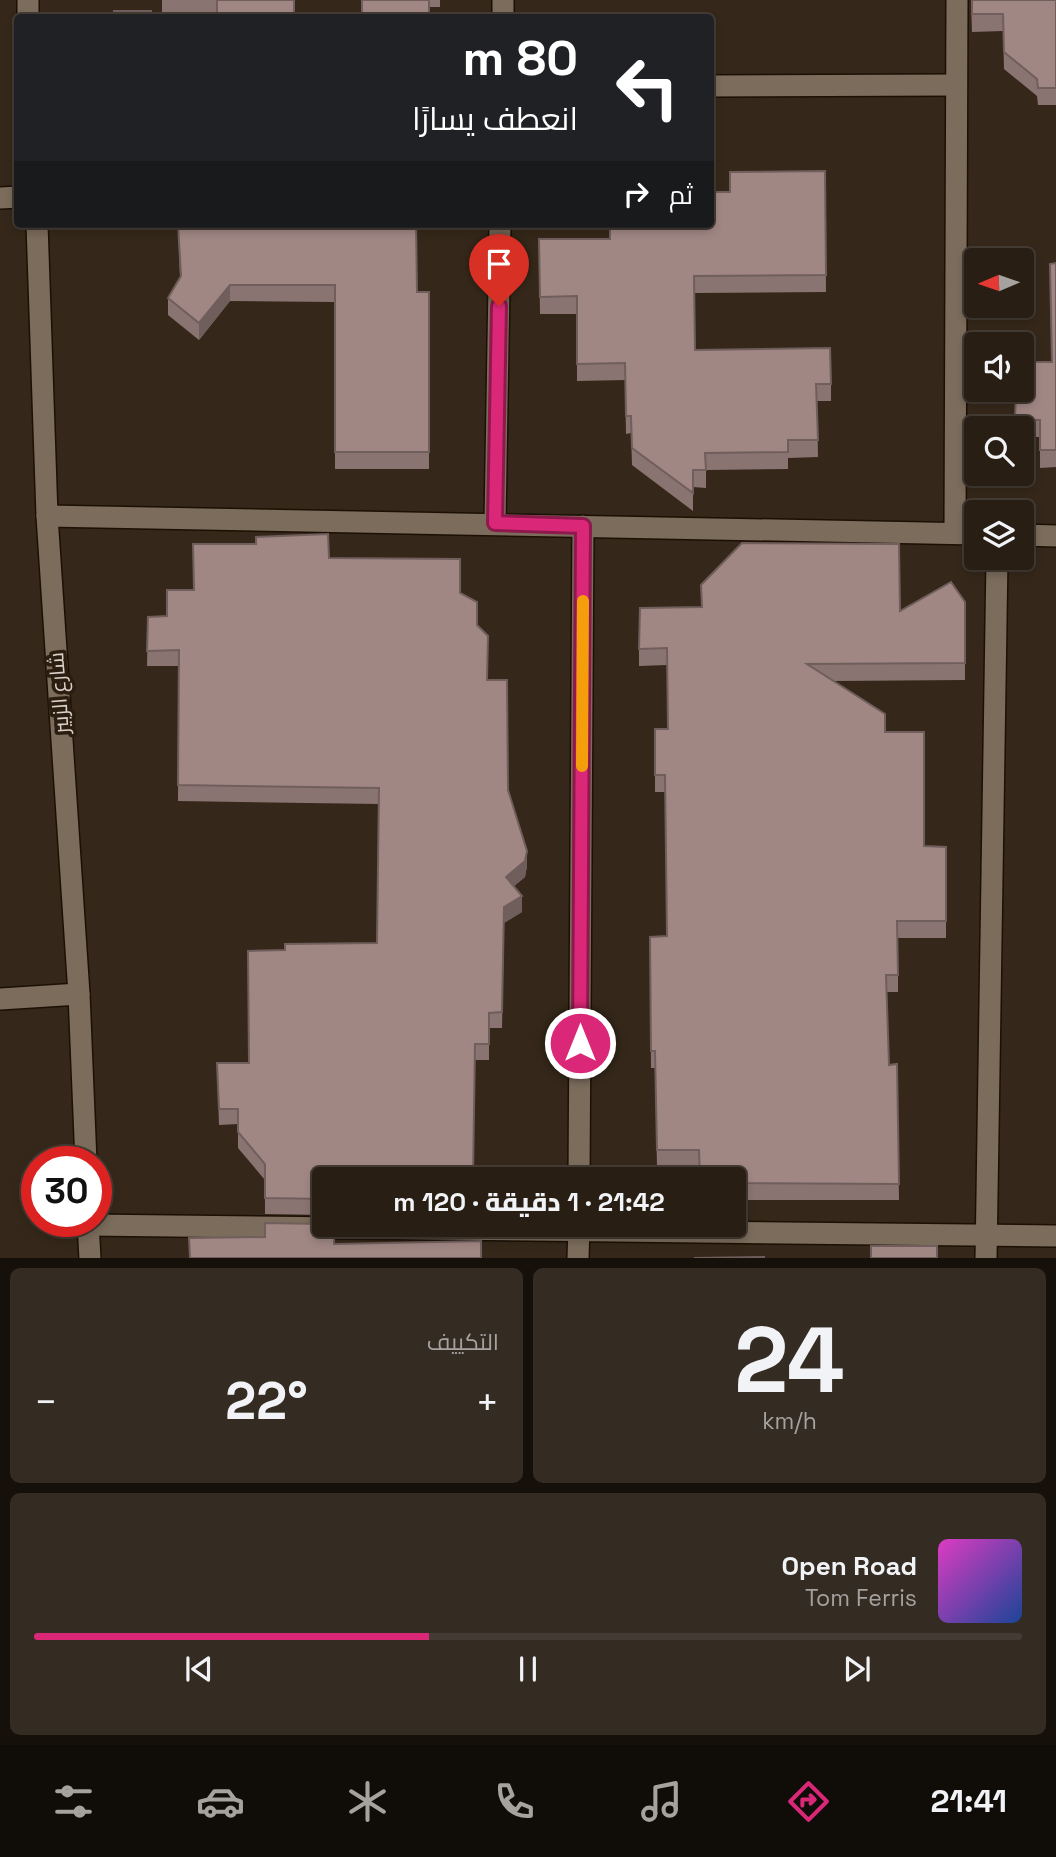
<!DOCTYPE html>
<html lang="ar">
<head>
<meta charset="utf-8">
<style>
	:root { --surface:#281e14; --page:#342b22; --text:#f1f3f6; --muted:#a5a2a0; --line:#443c34; --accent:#db2777 }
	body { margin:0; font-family:"Space Grotesk",Cairo,sans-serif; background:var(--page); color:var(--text); direction:rtl; height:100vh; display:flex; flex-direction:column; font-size:26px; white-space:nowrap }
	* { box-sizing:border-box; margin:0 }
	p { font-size:23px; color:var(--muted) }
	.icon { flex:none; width:38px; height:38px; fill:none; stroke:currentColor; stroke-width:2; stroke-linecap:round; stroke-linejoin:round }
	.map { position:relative; height:1258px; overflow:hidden; direction:ltr }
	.sheet { display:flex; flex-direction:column; gap:10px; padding:10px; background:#16100b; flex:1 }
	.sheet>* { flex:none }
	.top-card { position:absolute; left:14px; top:14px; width:700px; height:214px; border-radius:7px; box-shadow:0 4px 10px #0003,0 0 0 2px var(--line); direction:rtl; background:#202124; color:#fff; overflow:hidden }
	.needle { width:46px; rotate:268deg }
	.buttons { position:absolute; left:964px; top:248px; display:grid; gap:14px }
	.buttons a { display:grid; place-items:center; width:70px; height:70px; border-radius:7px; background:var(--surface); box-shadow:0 4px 10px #0003,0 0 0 2px var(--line); font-size:35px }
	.speed { position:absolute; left:21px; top:1146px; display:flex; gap:14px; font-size:35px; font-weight:700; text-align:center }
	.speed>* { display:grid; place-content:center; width:91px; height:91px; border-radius:50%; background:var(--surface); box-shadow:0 4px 10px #0003,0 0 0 2px var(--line); line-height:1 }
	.speed .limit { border:10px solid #d22; background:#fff; color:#111 }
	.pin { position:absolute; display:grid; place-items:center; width:60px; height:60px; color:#fff; margin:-72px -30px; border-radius:50% 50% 50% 0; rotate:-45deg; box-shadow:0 0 7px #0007 }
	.pin .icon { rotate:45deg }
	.me { position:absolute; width:77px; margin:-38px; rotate:0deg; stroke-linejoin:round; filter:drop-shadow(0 0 5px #0008) }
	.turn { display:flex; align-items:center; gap:24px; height:147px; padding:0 21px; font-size:32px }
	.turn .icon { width:91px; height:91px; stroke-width:2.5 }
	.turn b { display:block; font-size:49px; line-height:60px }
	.then { display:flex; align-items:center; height:66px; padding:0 21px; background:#0003; gap:14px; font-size:26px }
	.big { font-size:52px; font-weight:800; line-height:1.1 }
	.sheet .widget { flex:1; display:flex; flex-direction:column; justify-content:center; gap:10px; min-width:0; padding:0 24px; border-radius:10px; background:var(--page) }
	.sheet .dial { align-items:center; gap:0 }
	.dial b { font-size:91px; line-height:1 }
	.song { display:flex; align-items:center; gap:21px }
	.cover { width:84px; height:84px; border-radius:10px; background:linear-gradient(135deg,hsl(310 70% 55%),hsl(220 70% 35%)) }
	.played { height:7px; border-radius:4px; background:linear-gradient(90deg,var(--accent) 40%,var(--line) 40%) }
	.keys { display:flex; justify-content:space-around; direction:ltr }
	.heat { display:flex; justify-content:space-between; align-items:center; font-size:38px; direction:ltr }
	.sheet .tiles { flex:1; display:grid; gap:10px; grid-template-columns:1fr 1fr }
	.widget:last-child { grid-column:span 2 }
	.trip { position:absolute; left:312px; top:1167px; width:434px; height:70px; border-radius:7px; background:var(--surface); box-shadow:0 4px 10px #0003,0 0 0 2px var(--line); font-weight:800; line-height:70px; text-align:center; direction:rtl }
	.menu { display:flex; height:112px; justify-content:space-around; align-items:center; background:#100c08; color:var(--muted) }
	.menu .icon { width:49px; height:49px }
	.menu .current { color:var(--accent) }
	.menu b { font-size:32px; color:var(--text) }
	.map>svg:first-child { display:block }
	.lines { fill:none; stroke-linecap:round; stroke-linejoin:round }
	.street-casing { stroke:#1c1005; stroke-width:24 }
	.street { stroke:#7b6c5c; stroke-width:21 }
	.wall { fill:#8a7472 }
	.shaded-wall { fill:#705e5c }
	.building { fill:#a08784; stroke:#705e5c; stroke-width:2 }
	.route-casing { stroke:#8e194d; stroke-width:18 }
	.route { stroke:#db2777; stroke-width:12 }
	.slow { stroke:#f59e0b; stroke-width:12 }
	.labels { text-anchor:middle; stroke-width:7; stroke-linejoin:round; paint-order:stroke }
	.street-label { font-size:21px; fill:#d9d0c8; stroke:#2b1e11 }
</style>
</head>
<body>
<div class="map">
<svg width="1056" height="1259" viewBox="0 0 1056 1259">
	<rect width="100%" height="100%" fill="#35281a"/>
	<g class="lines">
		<!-- street casing -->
		<g class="street-casing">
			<g id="street">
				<polyline points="28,0 28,18"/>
				<polyline points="503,0 503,18"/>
				<polyline points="710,86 955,85"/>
				<polyline points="0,198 18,197"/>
				<polyline points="37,224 47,516 79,994 86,1162"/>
				<polyline points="47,516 976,534"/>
				<polyline points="495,523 500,224"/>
				<polyline points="955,533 957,0"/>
				<polyline points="1022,535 1056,536"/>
				<polyline points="0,999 79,994"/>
				<polyline points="579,1180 583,526"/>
				<polyline points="88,1222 90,1259"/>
				<polyline points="88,1225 1056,1236"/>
				<polyline points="578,1259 579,1225"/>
				<polyline points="986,1259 997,558"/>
			</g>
		</g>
		<!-- street -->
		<use href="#street" class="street"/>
	</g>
	<!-- wall -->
	<g class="wall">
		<polygon points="162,0 294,0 217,16 162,17"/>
		<polygon points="362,0 440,0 440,7 429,7"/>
		<polygon points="971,0 1056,0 1056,105 1038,105 1037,96 1004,69 1003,31 972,32"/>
		<polygon points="825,171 826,292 694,293 695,350 831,384 831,401 817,401 818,457 788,458 788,469 706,470 706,488 693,487 693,511 632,465 631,433 626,434 625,380 577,381 577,314 540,314 539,239 610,239 710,224 730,192"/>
		<polygon points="178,224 417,292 429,292 429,469 335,469 335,302 230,301 199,340 168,315 168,298 180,277"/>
		<polygon points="1056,263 1056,467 1040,468 1040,437 1022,437 1022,429 1015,429 1015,420 1051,362"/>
		<polygon points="329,558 460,593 477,625 508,790 527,866 525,877 514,886 522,912 504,923 502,1028 489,1028 489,1060 475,1060 473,1180 324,1180 324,1215 265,1214 265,1180 238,1148 238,1124 219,1125 217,1063 249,1063 285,950 377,943 379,804 178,801 179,666 147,666 148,617 167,616 193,590"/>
		<polygon points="701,585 900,611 965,602 965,680 833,681 885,732 924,846 946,847 946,938 898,938 898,992 886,992 889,1065 897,1064 899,1200 733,1200 733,1180 699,1167 657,1167 655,1068 651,1068 650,937 667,936 665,792 655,792 655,729 668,729 667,665 639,666 639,649 701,607"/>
	</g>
	<!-- shaded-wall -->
	<g class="shaded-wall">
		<polygon points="230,285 230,301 199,340 199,323"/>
		<polygon points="527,851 527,866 525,877 506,893 506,877"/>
		<polygon points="522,896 522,912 504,923 502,1028 504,907"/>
	</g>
	<!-- building -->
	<g class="building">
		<rect x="217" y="0" width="77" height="18"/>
		<rect x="362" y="0" width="67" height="18"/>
		<polygon points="972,0 1056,0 1056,88 1038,88 1037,79 1004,52 1003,14 972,14"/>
		<rect x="114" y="11" width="37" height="7"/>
		<polygon points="825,171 826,275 694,276 695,350 830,348 831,384 816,384 818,440 788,440 788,452 705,453 706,470 693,470 693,493 632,448 631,416 626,416 625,363 577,364 577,296 540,297 539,239 610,239 610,224 710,224 710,192 730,192 730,172"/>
		<polygon points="178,224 416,224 417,292 429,292 429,452 335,452 335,285 230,285 199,323 168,298 181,276"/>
		<polygon points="1056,263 1056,450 1040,450 1040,420 1015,420 1016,390 1022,390 1022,362 1052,362 1050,264"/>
		<polygon points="328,534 329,558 460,559 460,593 477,602 477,625 488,636 487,680 507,680 508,790 527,851 525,861 506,877 522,896 504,907 502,1012 489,1013 489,1044 475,1044 473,1176 333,1178 333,1180 324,1180 324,1199 265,1198 265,1164 238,1132 238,1109 219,1109 217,1063 249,1063 248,951 285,950 285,944 377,943 379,788 178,785 179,650 147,651 148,617 167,616 167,590 194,590 193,544 256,544 256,537"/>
		<polygon points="742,543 899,544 900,611 951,582 965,602 965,663 807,664 885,714 885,732 924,732 924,846 946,847 946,921 897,921 898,975 886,975 889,1065 897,1064 899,1184 733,1183 733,1180 700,1180 699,1150 657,1150 655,1051 651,1051 650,937 667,936 665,775 655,775 655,729 668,729 667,648 639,649 640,608 702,607 701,585"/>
		<polygon points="265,1223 324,1224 324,1225 334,1225 334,1244 481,1241 481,1258 190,1258 189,1238 265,1237"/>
		<rect x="871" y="1246" width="66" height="12"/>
		<polygon points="764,1257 764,1258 694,1258"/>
	</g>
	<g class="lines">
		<!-- route casing -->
		<g class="route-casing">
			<polyline id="route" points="499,306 495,523 583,526 580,1043"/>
		</g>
		<!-- route -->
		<use href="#route" class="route"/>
		<!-- slow -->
		<polyline class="slow" points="582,766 583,601"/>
	</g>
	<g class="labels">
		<!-- street labels -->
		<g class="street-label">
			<text transform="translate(59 693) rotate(-94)" y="7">شارع الزبير</text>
		</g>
	</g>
</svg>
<div class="buttons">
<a><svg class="needle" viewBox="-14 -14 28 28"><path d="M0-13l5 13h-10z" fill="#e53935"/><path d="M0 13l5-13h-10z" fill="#a5a2a0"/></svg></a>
<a><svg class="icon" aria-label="sound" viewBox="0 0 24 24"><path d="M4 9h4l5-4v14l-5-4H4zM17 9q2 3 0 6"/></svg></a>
<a><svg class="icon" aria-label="search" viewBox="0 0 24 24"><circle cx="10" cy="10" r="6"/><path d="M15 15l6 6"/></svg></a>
<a><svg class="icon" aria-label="layers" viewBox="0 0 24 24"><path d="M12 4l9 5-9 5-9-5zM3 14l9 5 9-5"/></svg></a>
</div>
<div class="speed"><div class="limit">30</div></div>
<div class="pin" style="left:499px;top:306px;background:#d93025"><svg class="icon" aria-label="arrive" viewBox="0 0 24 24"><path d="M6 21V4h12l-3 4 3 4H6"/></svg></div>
<svg class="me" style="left:580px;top:1043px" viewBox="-20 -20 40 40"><circle r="17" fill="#db2777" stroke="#fff" stroke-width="3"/><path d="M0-11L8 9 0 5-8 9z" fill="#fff"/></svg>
<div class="trip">21:42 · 1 دقيقة · 120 m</div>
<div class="top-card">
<div class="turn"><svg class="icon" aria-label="left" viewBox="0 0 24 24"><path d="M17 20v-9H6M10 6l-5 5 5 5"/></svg><div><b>80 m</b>انعطف يسارًا</div></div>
<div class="then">ثم<svg class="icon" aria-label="right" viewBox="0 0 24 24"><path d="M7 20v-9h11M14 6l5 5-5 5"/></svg></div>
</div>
</div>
<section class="sheet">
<div class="tiles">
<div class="widget dial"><b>24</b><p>km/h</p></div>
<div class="widget"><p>التكييف</p>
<div class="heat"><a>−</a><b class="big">22°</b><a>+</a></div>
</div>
<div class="widget">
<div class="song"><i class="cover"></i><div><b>Open Road</b><p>Tom Ferris</p></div></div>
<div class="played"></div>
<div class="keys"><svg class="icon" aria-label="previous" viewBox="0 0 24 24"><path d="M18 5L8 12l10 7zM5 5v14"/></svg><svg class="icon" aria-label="pause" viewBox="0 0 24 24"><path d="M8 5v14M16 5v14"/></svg><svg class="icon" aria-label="next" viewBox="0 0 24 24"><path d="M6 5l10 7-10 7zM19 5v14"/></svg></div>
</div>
</div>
</section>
<nav class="menu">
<b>21:41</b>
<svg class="icon current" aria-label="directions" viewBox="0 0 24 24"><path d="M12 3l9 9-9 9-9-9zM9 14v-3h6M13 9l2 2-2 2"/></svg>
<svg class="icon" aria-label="music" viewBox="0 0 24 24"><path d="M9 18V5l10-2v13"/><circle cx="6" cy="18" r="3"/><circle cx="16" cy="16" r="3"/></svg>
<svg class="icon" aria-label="phone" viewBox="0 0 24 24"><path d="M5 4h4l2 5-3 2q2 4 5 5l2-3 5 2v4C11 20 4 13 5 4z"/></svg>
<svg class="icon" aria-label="climate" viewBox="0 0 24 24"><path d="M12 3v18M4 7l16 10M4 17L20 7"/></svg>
<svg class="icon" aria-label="car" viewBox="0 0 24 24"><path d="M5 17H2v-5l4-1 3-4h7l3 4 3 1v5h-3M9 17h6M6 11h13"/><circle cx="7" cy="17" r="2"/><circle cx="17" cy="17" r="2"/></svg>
<svg class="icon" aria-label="filters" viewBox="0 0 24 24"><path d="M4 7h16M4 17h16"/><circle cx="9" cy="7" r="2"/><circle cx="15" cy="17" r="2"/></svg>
</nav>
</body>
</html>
